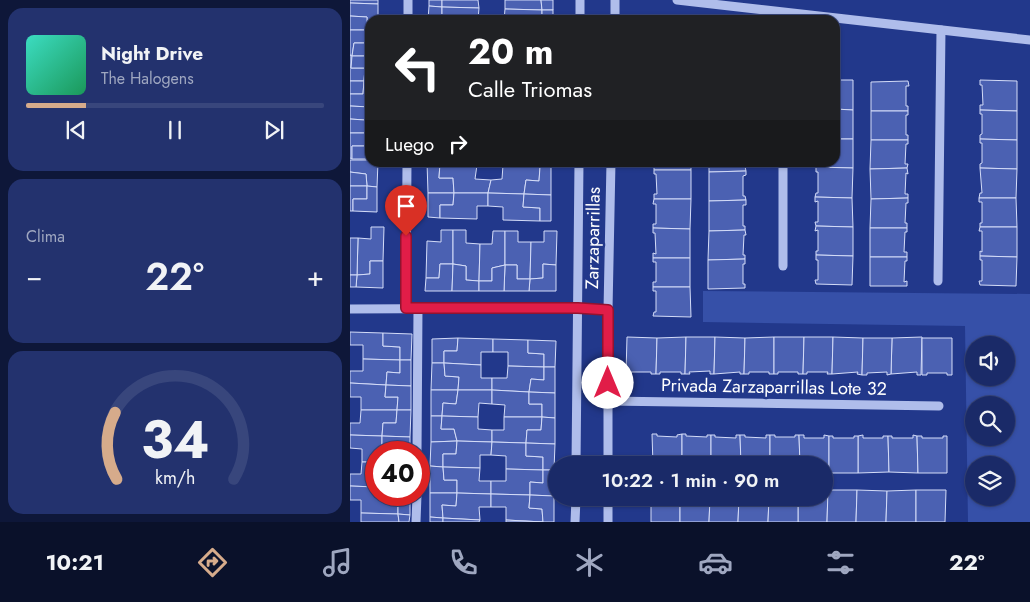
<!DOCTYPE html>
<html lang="es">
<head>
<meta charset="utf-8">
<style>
	:root { --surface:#1a2a68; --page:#23326e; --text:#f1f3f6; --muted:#9fa7c0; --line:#38467c; --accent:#d6ab8b }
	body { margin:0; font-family:Jost,sans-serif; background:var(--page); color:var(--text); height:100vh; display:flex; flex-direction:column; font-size:19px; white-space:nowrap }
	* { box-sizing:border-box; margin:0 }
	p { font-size:16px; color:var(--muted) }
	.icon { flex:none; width:28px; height:28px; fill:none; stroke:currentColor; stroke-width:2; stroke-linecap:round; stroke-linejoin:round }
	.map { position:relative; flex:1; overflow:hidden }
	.details { display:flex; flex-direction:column; gap:8px; padding:8px; background:#0e1739; width:350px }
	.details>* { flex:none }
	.top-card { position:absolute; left:15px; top:15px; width:475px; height:152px; border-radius:15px; box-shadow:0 1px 4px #0004,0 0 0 1px var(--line); background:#202124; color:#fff; overflow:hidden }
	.buttons { position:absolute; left:615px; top:336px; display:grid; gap:10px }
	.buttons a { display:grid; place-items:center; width:50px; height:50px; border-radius:50%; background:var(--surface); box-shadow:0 1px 4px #0004,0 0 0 1px var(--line); font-size:25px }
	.speed { position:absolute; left:15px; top:441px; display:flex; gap:10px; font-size:25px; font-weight:700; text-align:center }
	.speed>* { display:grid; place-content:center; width:65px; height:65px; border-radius:50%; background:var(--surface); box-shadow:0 1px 4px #0004,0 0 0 1px var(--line); line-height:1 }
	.speed .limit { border:8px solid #d22; background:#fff; color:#111 }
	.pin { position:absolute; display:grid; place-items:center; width:42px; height:42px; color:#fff; margin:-51px -21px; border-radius:50% 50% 50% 0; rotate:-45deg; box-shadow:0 0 5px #0007 }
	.pin .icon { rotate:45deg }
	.me { position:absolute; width:55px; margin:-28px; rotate:0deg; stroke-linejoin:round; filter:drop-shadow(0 0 4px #0008) }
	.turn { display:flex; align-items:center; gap:18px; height:105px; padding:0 20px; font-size:22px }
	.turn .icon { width:65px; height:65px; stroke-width:2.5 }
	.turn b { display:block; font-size:35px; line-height:42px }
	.then { display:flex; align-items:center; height:48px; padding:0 20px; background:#0003; gap:10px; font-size:19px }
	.big { font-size:38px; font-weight:600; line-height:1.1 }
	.details .widget { flex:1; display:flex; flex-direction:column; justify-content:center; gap:8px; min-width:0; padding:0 18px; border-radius:15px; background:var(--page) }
	.details .dial { align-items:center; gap:0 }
	.dial svg { height:130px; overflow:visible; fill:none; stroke:var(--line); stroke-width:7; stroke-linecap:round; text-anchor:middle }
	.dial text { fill:var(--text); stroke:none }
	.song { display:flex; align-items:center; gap:15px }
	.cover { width:60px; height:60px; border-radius:8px; background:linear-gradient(135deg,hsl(170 70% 55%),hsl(150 70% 35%)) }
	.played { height:5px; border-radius:2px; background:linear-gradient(90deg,var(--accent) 20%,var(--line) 20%) }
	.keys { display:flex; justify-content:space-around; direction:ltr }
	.heat { display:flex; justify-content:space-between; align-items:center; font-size:28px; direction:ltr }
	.trip { position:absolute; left:198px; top:456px; width:285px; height:50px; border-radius:25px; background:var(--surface); box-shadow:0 1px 4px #0004,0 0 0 1px var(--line); font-weight:600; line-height:50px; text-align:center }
	.dock { display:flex; height:80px; justify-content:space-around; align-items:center; background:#0a112a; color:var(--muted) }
	.dock .icon { width:35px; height:35px }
	.dock .active { color:var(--accent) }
	.dock b { font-size:22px; color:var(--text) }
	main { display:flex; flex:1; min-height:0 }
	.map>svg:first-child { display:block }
	.green { fill:#3650a8; fill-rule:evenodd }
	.building { fill:#4b61b2; stroke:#d4dcf8 }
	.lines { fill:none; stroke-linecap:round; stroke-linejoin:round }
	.minor { stroke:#afbdeb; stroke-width:9 }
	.route-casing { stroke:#92132f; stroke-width:12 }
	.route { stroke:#e11d48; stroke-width:9 }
	.labels { text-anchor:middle; stroke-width:5; stroke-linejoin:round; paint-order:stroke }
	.street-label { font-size:18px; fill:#fff; stroke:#22388b }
</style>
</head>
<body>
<main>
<section class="details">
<div class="widget">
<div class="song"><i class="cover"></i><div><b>Night Drive</b><p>The Halogens</p></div></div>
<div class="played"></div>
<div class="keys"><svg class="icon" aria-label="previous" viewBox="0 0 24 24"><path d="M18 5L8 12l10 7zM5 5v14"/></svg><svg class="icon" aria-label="pause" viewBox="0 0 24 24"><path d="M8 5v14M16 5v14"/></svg><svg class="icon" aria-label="next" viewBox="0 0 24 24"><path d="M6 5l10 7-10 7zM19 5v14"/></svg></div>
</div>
<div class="widget"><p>Clima</p>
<div class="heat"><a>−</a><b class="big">22°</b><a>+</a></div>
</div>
<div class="widget dial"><svg viewBox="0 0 100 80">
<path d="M14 69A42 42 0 1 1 86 69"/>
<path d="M14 69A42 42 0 0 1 13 28" stroke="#d6ab8b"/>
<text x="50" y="56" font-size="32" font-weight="700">34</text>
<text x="50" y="72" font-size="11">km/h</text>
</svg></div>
</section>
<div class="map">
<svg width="680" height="522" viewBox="0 0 680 522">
	<rect width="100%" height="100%" fill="#22388b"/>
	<!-- green -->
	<path class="green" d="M353,291L680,294V522H618L615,326L353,322ZM624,345H656V378H624ZM624,405H656V438H624ZM624,465H656V498H624Z"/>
	<!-- building -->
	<g class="building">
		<polygon points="0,0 28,0 28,4 0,3"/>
		<polygon points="79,0 92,0 92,7 79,6"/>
		<polygon points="92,0 128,0 129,8 92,7"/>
		<polygon points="155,0 191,0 192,10 155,9"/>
		<polygon points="191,0 203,0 203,10 192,10"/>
		<polygon points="0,3 28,4 28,20 20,20 20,30 17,30 17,17 0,16"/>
		<polygon points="79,6 92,7 92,20 105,20 78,20"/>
		<polygon points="92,7 129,8 128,20 92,20"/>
		<polygon points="155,9 192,10 192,20 154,20"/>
		<rect x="192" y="10" width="11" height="10"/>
		<polygon points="0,16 17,17 17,30 0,30"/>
		<polygon points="0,30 17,30 17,43 4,43 2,56 0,55"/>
		<polygon points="17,30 20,30 20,56 2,56 4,43 17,43"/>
		<polygon points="0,55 2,56 1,68 15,68 14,81 0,81"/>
		<polygon points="2,56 20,56 20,81 14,81 15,68 1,68"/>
		<polygon points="485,80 503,80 503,110 485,109"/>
		<polygon points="630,80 667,81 667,111 630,110 630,105 633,105 632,85 630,85"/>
		<polygon points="0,81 14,81 13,94 0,94"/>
		<polygon points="14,81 20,81 20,107 0,106 0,94 13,94"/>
		<polygon points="558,81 559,86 556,86 556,106 558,106 558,111 521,111 521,82"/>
		<polygon points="0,106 20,107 20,133 16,133 15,120 0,119"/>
		<polygon points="485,109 503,110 503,139 485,139"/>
		<polygon points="630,110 667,111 667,140 630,139 630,135 632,134 632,114 630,114"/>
		<polygon points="521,111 558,111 558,115 556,115 556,135 558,135 558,140 521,140"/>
		<polygon points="0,119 15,120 16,133 0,133"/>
		<polygon points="0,133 16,133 16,146 2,146 2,159 0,158"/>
		<polygon points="16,133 20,133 20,159 2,159 2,146 16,146"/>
		<polygon points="485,139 503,139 503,168 466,167 466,163 485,162"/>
		<polygon points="630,139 667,140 667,169 630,168 630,164 632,163 632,143 630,143"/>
		<polygon points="521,140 558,140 558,144 556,144 555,164 558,164 557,168 520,169"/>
		<polygon points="0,160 20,160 20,162 28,162 27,187 17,186 16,174 0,172"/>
		<polygon points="77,162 90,163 89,178 103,178 104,193 78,193"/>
		<polygon points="127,162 127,165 90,163 90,162"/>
		<polygon points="153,162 190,162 190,167 153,165"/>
		<rect x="190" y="162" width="11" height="5"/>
		<polygon points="306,162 341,162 341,170 304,170 304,165 306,166"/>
		<polygon points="359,162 394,162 396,171 359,172"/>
		<polygon points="90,163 127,165 125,179 141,180 138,193 104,193 103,178 89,178"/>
		<polygon points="153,165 190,167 189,181 176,180 174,194 138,193 141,180 152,179"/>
		<polygon points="190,167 201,167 201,195 174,194 176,180 189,181"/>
		<polygon points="466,167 503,168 502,198 465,197 466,193 468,193 468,172 466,172"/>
		<polygon points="557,168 558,174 556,173 555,194 558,194 558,198 521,199 520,169"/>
		<polygon points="630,168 667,169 666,198 629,198 630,193 632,193"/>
		<polygon points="304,170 341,170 341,199 304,199 304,194 307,194 306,174 304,174"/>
		<polygon points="396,171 396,175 393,176 393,196 395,196 396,200 359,201 359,172"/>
		<polygon points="0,172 16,174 17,186 0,186"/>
		<polygon points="0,186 17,186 17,199 3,199 3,211 0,211"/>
		<polygon points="17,186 27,187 27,212 3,211 3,199 17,199"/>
		<polygon points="78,193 104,193 103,205 90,205 90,218 78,217"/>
		<polygon points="104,193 138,193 138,206 127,206 127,219 90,218 90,205 103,205"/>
		<polygon points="138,193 174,194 173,207 190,208 190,221 153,220 153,207 138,206"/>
		<polygon points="174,194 201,195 201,221 190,221 190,208 173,207"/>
		<polygon points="465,197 502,198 503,227 466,226 465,222 468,222 468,201 465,202"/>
		<polygon points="558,198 558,203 556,203 555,223 557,223 557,228 520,228 521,199"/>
		<polygon points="629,198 666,198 667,227 630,227 630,223 632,223 632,202 629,202"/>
		<polygon points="304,199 341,199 340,229 303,228 303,224 306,224 306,204 303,204"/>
		<polygon points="396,200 396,205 393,205 393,226 395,226 395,230 359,231 359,201"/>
		<polygon points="466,226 503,227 503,256 466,255 466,251 468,251 468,230 465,231"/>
		<polygon points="21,227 34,227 33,261 20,261 20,274 7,275 8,238 21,239"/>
		<polygon points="630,227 667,227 667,257 630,256 630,251 632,252 632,231 629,231"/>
		<polygon points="303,228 340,229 340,258 303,258 303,253 306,254 305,233 303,233"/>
		<polygon points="520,228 557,228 557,232 555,232 554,252 557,252 557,257 520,257"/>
		<polygon points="91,230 103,230 103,264 90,264 89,278 76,278 77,241 91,242"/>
		<polygon points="103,230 116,230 116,243 130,244 129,281 116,280 116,266 103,264"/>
		<polygon points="395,230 396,235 394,235 393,255 395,255 395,259 358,260 359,231"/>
		<polygon points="143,231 155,231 155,265 142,268 142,281 129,281 130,244 142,244"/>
		<polygon points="155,231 168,231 168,242 181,242 180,279 167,279 167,265 155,265"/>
		<polygon points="194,231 207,231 206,265 193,264 193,278 180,279 181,242 194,242"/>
		<polygon points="0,238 8,238 7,275 0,275"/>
		<polygon points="466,255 503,256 502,285 466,284 465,280 468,280 468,260 466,260"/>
		<polygon points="630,256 667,257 666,286 630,285 629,281 632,281 632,260 630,260"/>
		<polygon points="520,257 557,257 557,261 555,261 554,282 557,281 557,286 520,286"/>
		<polygon points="303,258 340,258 340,287 303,287 303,282 306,282 306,262 303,262"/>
		<polygon points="395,259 395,264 393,264 393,284 395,284 395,288 358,289 358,260"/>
		<polygon points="20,261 33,261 33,288 6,287 7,275 20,274"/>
		<polygon points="90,264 103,264 102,291 75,291 76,278 89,278"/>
		<polygon points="103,264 116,266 116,280 129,281 129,291 102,291"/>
		<polygon points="193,264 206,265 206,291 179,291 180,279 193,278"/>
		<polygon points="155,265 167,265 167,279 180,279 179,291 154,291"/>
		<polygon points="155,265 154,291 129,291 129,281 142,281 142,268"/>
		<polygon points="0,275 7,275 6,287 0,287"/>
		<polygon points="303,287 340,287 341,317 303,316 304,312 306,312 306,291 303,291"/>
		<polygon points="0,332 33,333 33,346 50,347 50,360 13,359 13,345 0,345"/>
		<polygon points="33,333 62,334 61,360 50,360 50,347 33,346"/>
		<polygon points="277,337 307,338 306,374 301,374 301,372 281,372 281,374 276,374"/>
		<polygon points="336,337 335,374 331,374 331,372 310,372 310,374 306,374 307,338"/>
		<polygon points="336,337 365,337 364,374 360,374 360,371 339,372 340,374 335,374"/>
		<polygon points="365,337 395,338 394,374 390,374 390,372 364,374"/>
		<polygon points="424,337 424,374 419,374 419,372 399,372 399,374 394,374 395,338"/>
		<polygon points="424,337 454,337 453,374 448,374 448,372 428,372 428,374 424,374"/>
		<polygon points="454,337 483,337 482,374 477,374 478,372 457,372 457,374 453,374"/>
		<polygon points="483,337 513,338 512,375 507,374 508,372 482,374"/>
		<polygon points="572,337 571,375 567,375 567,372 541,374 542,338"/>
		<polygon points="108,338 107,351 94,351 94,363 82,363 82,339"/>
		<polygon points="108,338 143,339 143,352 131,352 131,365 94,363 94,351 107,351"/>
		<polygon points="513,338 542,338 541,374 537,375 537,372 517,373 517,375 512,375"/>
		<polygon points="572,338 602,338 602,375 597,375 597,373 577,373 577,375 572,375"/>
		<polygon points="143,339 178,340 178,353 194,354 194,367 158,366 158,352 143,352"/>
		<polygon points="178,340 206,341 205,367 194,367 194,354 178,353"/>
		<polygon points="13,359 50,360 50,373 37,372 36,385 0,383 0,371 13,371"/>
		<polygon points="50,360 61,360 61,386 36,385 37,372 50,373"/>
		<polygon points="82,363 94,363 95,376 109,377 108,390 81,390"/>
		<polygon points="94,363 131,365 131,378 142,378 142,390 108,390 109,377 95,376"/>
		<polygon points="158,366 194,367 194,380 181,379 179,392 142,390 142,378 157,378"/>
		<polygon points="194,367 205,367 205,393 179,392 181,379 194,380"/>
		<polygon points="0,383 36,385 35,397 48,397 47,410 11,410 11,397 0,397"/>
		<polygon points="36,385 61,386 61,410 47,410 48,397 35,397"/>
		<polygon points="81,390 108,390 106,404 93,403 92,416 81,416"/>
		<polygon points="108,390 142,390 142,404 129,403 128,417 92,416 93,403 106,404"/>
		<polygon points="142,390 179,392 179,404 192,404 192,417 154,417 155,405 142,404"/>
		<polygon points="179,392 205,393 205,418 192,417 192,404 179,404"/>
		<polygon points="11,410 47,410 46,423 33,423 32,436 0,435 0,423 10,423"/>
		<polygon points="47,410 61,410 60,437 32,436 33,423 46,423"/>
		<polygon points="81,416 92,416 91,429 104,429 107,441 81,442"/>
		<polygon points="92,416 128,417 128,429 142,430 142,442 107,441 104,429 91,429"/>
		<polygon points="154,417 192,417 191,430 177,430 176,443 142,442 142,430 154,430"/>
		<polygon points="192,417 205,418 205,444 176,443 177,430 191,430"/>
		<polygon points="302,434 307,434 307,436 327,437 327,435 332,434 332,465 303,465"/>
		<polygon points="332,434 336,434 336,436 357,437 357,435 361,435 361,465 332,465"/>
		<polygon points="0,435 32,436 32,449 49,450 49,452 26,452 26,462 12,462 12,449 0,448"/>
		<polygon points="361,435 365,435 365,437 386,438 386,435 390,435 391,465 361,465"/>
		<polygon points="390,435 395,435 395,437 416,438 416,435 420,435 420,465 391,465"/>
		<polygon points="420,435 425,435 425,437 445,437 445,435 449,435 450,465 420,465"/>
		<polygon points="449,435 454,435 454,438 474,438 474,435 479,436 479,473 474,472 474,465 450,465"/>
		<polygon points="513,435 513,438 533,438 533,436 538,436 539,472 508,473 508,436"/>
		<polygon points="563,435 567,436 568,473 539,472 538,436 542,436 542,438 563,438"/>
		<polygon points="32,436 60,437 60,452 49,452 49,450 32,449"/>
		<polygon points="479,436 483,436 483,438 504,438 504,436 508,436 508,473 479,473"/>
		<polygon points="567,436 572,436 572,438 593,438 593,436 597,436 597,473 568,473"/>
		<polygon points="107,441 106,454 93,454 93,467 80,466 81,442"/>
		<polygon points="107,441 142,442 141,455 130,455 130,468 93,467 93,454 106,454"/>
		<polygon points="142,442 176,443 176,456 193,457 193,470 156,469 156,456 141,455"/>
		<polygon points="176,443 205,444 204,470 193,470 193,457 176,456"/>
		<polygon points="12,462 26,462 26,487 0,486 0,474 11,474"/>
		<polygon points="80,466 93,467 94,480 107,480 107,493 80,493"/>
		<polygon points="93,467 130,468 129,481 141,481 141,494 107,493 107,480 94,480"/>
		<polygon points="156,469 193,470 193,483 180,482 180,495 141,494 141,481 156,481"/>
		<polygon points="193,470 204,470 204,496 180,495 180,482 193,483"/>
		<polygon points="0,486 26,487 26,495 35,495 35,501 48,502 48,514 11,513 11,500 0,500"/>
		<polygon points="474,490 478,490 477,522 448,522 448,498 474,498"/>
		<polygon points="478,490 507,490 506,522 477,522"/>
		<polygon points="507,490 537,491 536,522 506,522"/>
		<polygon points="566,490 566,522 536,522 537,491"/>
		<polygon points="566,490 596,490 595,522 566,522"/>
		<polygon points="80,493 107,493 106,506 92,505 93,518 80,517"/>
		<polygon points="107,493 141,494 141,507 129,507 130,520 93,518 92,505 106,506"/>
		<polygon points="141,494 180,495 179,508 192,509 193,522 156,520 156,507 141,507"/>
		<polygon points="35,495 60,495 60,515 48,514 48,502 35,501"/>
		<polygon points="180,495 204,496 204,522 193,522 192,509 179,508"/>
		<rect x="301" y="498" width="29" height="24"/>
		<polygon points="330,498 360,498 359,522 330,522"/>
		<polygon points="360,498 389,498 388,522 359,522"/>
		<polygon points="389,498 419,498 418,522 388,522"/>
		<polygon points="419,498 448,498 448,522 418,522"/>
		<polygon points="11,513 48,514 49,522 11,522"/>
		<polygon points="48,514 60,515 59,522 49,522"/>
		<polygon points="80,517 93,518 93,522 80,522"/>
		<polygon points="93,518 130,520 129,522 93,522"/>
		<polygon points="156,520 193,522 156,522"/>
	</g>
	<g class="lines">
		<!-- minor -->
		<g class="minor">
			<polyline points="327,0 680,40"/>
			<polyline points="58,20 58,0"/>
			<polyline points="230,20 230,0"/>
			<polyline points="265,20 265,0"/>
			<polyline points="433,162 433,266"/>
			<polyline points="588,281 591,30"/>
			<polyline points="56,308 57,162"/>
			<polyline points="0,309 228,308 258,310"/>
			<polyline points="258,401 589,406"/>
			<polyline points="67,452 68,308"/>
			<polyline points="226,465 229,162"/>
			<polyline points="258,465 258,310 261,162"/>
			<polyline points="66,522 67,495"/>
			<polyline points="225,522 226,498"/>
			<polyline points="258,522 258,498"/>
		</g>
	</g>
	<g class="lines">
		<!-- route casing -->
		<g class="route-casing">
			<polyline id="route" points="56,236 56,308 228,308 258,310 258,383"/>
		</g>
		<!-- route -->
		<use href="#route" class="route"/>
	</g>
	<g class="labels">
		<!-- street labels -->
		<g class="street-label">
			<text transform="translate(243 238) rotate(-89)" y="6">Zarzaparrillas</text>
			<text transform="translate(424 387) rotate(1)" y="6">Privada Zarzaparrillas Lote 32</text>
		</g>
	</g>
</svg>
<div class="buttons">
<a><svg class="icon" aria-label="sound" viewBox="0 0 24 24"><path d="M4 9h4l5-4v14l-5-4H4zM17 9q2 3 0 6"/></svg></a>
<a><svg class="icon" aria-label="search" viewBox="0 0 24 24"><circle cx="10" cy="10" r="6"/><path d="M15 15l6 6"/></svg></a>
<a><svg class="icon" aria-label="layers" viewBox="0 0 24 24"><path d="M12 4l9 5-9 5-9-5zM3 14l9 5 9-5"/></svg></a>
</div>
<div class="speed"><div class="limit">40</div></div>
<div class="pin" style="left:56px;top:236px;background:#d93025"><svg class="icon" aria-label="arrive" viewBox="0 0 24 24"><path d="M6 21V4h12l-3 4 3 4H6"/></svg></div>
<svg class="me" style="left:258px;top:383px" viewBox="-20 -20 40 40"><circle r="19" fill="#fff"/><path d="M0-13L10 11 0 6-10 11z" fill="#e11d48"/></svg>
<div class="trip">10:22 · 1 min · 90 m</div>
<div class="top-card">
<div class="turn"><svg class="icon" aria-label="left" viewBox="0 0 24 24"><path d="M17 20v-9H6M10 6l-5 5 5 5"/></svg><div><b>20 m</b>Calle Triomas</div></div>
<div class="then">Luego<svg class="icon" aria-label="right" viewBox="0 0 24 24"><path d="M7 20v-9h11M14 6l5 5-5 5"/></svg></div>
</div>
</div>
</main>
<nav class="dock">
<b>10:21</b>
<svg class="icon active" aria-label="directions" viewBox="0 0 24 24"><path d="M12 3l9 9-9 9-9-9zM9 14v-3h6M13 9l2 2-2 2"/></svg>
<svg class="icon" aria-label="music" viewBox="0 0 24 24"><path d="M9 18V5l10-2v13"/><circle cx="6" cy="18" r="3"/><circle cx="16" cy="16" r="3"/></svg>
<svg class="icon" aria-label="phone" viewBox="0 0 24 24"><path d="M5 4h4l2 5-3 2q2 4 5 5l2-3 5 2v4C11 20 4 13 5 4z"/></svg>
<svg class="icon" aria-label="climate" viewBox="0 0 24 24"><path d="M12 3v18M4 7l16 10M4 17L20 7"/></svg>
<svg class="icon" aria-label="car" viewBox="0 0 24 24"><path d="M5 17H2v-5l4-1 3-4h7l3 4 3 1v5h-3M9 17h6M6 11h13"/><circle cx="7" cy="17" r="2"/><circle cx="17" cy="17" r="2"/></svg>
<svg class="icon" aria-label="filters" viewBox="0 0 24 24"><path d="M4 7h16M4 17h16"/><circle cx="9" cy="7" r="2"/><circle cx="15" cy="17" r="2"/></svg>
<b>22°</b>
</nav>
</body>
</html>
